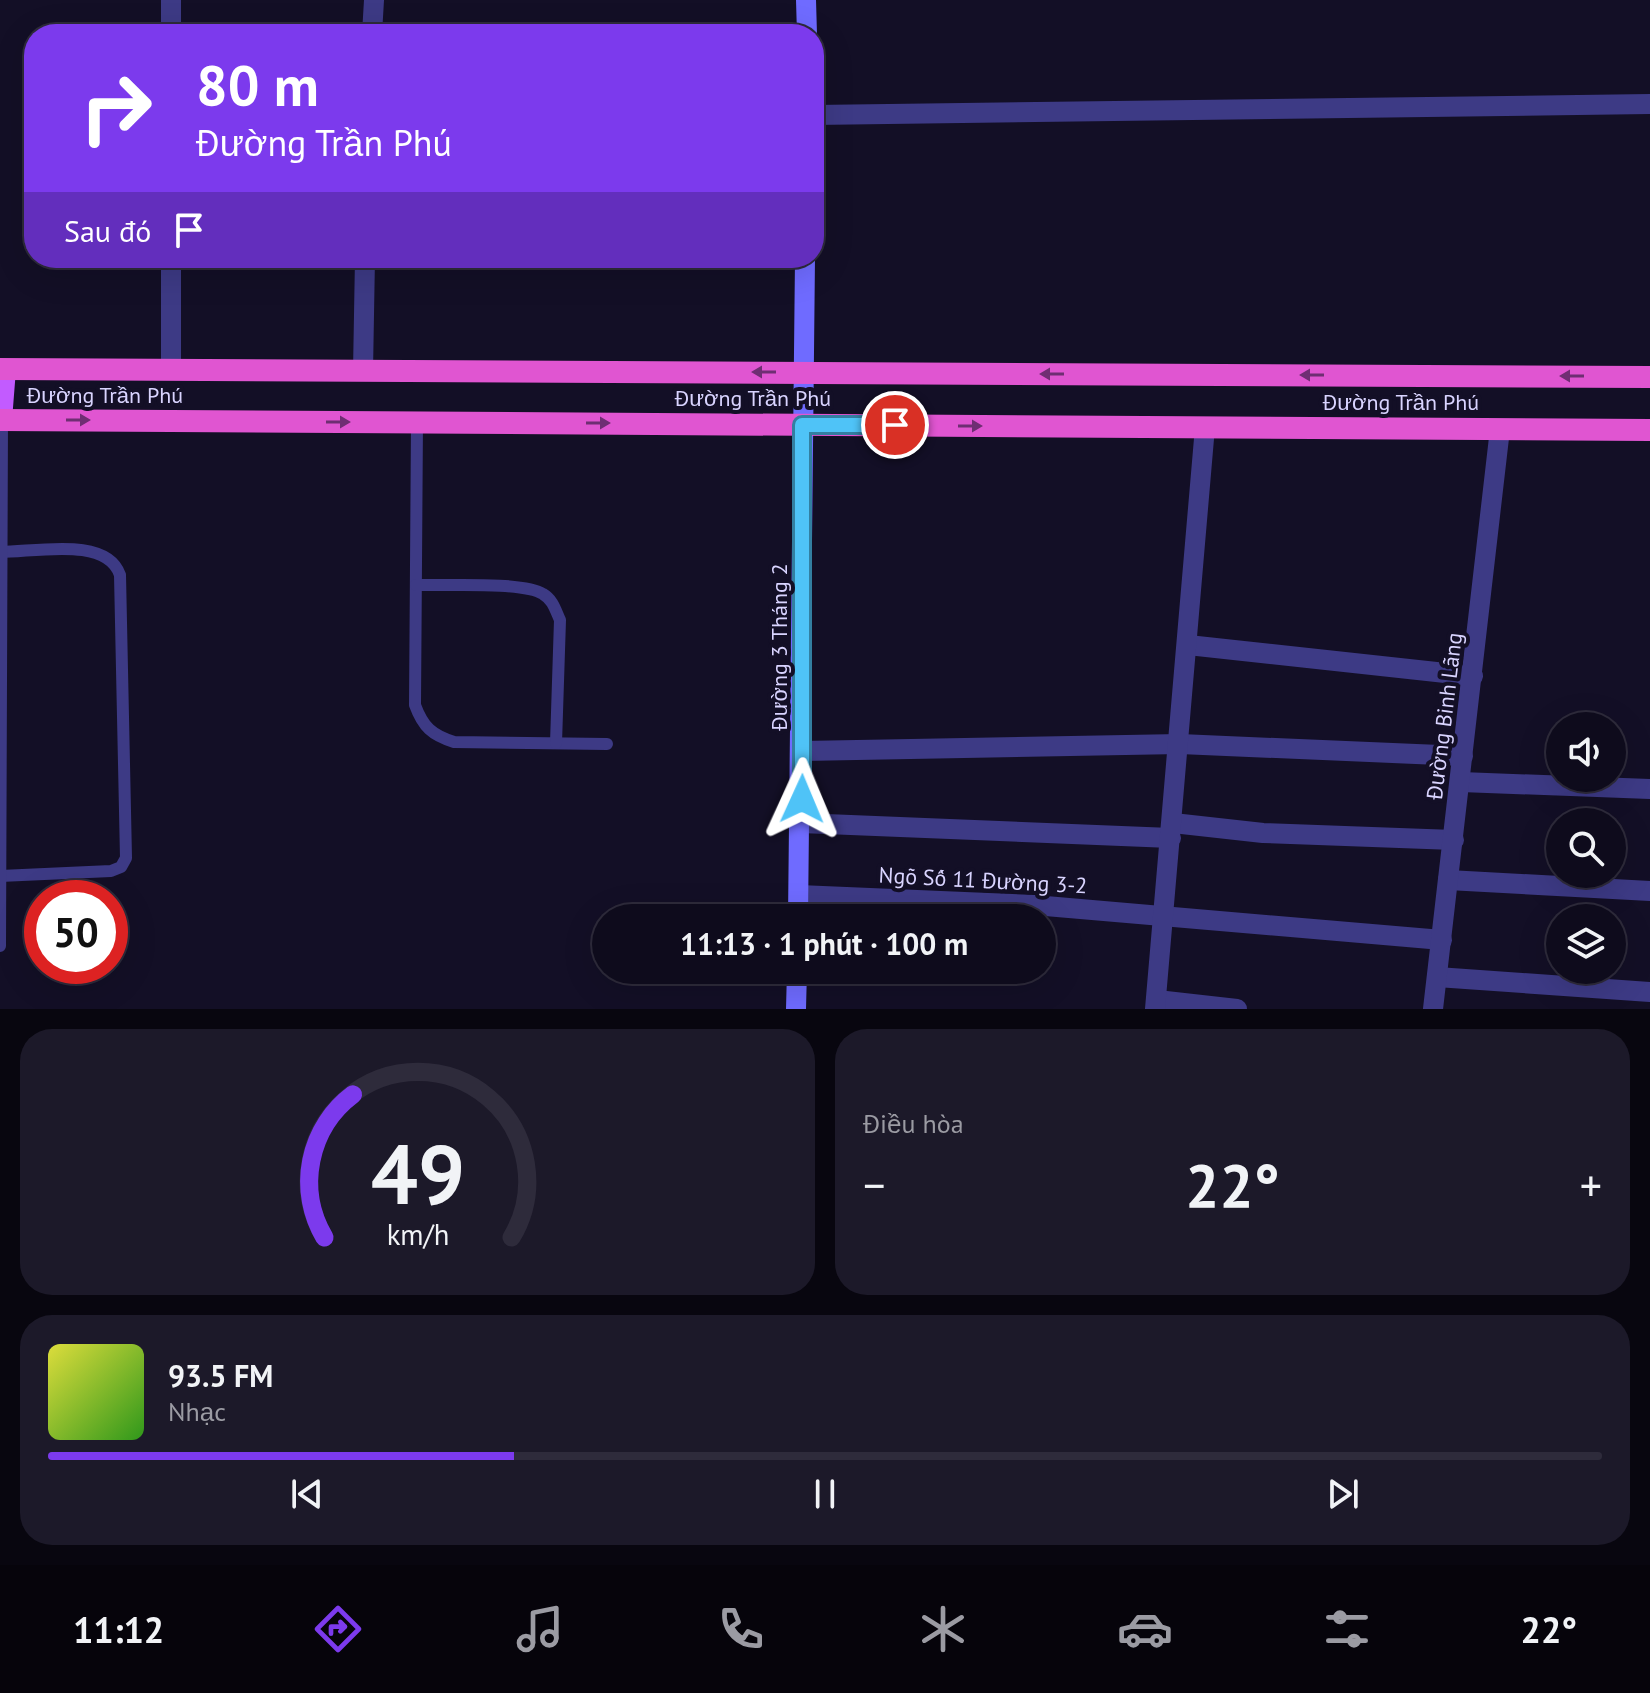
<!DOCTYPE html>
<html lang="vi">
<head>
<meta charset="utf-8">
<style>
	:root { --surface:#0e0b1c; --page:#1c1929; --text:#f1f3f6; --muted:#9b9ba3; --line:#2e2b3b; --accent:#7c3aed }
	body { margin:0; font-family:"PT Sans",sans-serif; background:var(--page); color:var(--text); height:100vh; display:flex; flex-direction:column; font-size:30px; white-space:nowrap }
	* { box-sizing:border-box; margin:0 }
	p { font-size:26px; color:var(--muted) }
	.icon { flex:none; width:44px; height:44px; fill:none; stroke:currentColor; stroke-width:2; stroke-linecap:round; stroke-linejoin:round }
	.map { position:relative; height:1009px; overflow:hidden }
	.sheet { display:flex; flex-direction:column; gap:20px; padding:20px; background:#08060f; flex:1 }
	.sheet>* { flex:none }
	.hud { position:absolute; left:24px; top:24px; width:800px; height:244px; border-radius:32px; box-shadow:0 8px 32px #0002,0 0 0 2px var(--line); background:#7c3aed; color:#fff; overflow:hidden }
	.tools { position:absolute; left:1546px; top:712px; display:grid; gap:16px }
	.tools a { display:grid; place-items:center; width:80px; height:80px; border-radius:50%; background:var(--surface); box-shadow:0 8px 32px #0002,0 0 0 2px var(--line); font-size:40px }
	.speed { position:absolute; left:24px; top:880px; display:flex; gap:16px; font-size:40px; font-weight:700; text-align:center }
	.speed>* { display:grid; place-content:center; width:104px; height:104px; border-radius:50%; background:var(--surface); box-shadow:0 8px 32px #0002,0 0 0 2px var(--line); line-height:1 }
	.speed .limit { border:12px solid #d22; background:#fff; color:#111 }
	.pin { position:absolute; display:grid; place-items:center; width:68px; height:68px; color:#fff; margin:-34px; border:4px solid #fff; border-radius:50%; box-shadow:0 2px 8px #0007 }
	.me { position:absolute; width:88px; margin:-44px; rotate:1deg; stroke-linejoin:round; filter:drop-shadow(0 0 6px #0008) }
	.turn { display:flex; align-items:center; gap:28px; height:168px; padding:0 40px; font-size:36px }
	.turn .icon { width:104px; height:104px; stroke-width:2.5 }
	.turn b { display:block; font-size:56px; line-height:68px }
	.then { display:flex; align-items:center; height:76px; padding:0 40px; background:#0003; gap:16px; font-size:30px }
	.big { font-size:60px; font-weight:700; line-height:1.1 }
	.sheet .widget { flex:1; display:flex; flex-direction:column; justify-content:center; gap:12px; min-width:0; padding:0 28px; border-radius:32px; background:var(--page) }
	.sheet .dial { align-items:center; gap:0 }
	.dial svg { height:208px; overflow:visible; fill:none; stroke:var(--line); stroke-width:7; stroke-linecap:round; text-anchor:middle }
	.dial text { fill:var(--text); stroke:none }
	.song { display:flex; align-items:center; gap:24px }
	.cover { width:96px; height:96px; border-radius:12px; background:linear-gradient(135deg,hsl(60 70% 55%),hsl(110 70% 35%)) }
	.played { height:8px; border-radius:4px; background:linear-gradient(90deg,var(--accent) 30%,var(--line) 30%) }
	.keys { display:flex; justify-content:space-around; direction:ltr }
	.heat { display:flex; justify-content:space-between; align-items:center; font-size:44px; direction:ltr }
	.sheet .tiles { flex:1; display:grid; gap:20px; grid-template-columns:1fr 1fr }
	.widget:last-child { grid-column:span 2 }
	.trip { position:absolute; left:592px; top:904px; width:464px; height:80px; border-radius:40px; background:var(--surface); box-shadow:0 8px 32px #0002,0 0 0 2px var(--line); font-weight:700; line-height:80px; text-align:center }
	.tab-bar { display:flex; height:128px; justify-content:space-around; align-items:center; background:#06040b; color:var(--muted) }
	.tab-bar .icon { width:56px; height:56px }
	.tab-bar .selected { color:var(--accent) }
	.tab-bar b { font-size:36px; color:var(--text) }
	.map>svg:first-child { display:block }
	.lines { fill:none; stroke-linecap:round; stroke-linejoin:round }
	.service { stroke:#3d3a85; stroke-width:12 }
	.minor { stroke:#3d3a85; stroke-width:20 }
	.secondary { stroke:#6f6bff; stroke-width:20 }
	.primary { stroke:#c25bff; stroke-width:20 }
	.trunk { stroke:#e055d1; stroke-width:22 }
	.oneway { fill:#6f2e73 }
	.route-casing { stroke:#337fa1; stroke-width:20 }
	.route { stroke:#4fc3f7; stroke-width:14 }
	.labels { text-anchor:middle; stroke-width:8; stroke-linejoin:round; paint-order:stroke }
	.street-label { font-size:22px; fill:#d9d4ff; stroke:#130f26 }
</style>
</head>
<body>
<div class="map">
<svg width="1650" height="1009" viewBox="0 0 1650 1009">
	<rect width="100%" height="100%" fill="#130f26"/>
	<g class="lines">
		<!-- service -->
		<g class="service">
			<path d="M417,422L415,705C423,727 432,735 454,742L607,744"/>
			<path d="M416,585C442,586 523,581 543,594C553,600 555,609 560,620L556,743"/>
			<path d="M0,876L111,871L121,867L126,858L120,575C107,536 35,552 1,552"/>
			<polyline points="0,946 2,420"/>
		</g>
		<!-- minor -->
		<g class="minor">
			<polyline points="171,34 171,0"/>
			<polyline points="372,34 374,0"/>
			<polyline points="814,115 1650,104"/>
			<polyline points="171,258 171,369"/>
			<polyline points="363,371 365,258"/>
			<polyline points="1188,645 1473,676"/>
			<polyline points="803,751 1180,744 1463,756"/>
			<polyline points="1461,782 1650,789"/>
			<polyline points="801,823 1171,838"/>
			<polyline points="1173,823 1263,833 1454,840"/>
			<polyline points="1448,880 1650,891"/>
			<polyline points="799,895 1034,905 1442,940"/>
			<polyline points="1437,977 1650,992"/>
			<polyline points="1157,1000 1237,1009"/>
			<polyline points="1155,1009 1205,427"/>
			<polyline points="1433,1009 1500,429"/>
		</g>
		<!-- secondary -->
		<g class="secondary">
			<polyline points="806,0 807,34"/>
			<polyline points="798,918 805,258"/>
			<polyline points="796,1009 797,970"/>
		</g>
		<!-- primary -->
		<polyline class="primary" points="2,420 6,369"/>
		<!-- trunk -->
		<g class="trunk">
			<polyline points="0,369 1650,377"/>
			<polyline points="0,420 1650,430"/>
		</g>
	</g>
	<!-- one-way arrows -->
	<defs><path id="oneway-solid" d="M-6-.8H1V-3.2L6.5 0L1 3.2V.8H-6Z" transform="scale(2)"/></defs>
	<g class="oneway">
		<use href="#oneway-solid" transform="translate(764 372) rotate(-180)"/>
		<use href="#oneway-solid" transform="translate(1052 374) rotate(-180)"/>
		<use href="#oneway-solid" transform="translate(1312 375) rotate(-180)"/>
		<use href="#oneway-solid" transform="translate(1572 376) rotate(-180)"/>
		<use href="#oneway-solid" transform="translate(78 420)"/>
		<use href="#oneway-solid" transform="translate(338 422)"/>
		<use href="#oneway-solid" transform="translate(598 423)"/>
		<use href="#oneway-solid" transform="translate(970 426)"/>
	</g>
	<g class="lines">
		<!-- route casing -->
		<g class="route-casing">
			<polyline id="route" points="802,799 802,425 895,425"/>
		</g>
		<!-- route -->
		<use href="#route" class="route"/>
	</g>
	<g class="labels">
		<!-- street labels -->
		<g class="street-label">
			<text x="105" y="403">Đường Trần Phú</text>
			<text x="753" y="406">Đường Trần Phú</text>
			<text x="1401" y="410">Đường Trần Phú</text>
			<text transform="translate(779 647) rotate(-90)" y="8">Đường 3 Tháng 2</text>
			<text transform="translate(1444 716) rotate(-83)" y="8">Đường Binh Lãng</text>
			<text transform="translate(983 880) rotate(3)" y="8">Ngõ Số 11 Đường 3-2</text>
		</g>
	</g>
</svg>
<div class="tools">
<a><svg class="icon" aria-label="sound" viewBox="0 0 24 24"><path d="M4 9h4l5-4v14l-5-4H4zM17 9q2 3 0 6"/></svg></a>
<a><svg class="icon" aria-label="search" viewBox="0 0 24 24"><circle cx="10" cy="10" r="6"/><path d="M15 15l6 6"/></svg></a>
<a><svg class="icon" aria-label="layers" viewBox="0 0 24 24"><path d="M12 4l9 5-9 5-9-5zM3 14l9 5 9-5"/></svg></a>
</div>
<div class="speed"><div class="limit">50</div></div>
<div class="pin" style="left:895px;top:425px;background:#d93025"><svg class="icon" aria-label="arrive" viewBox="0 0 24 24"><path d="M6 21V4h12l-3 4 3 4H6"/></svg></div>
<svg class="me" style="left:802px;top:799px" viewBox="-20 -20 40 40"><path d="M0-17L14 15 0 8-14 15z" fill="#4fc3f7" stroke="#fff" stroke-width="4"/></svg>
<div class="trip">11:13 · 1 phút · 100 m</div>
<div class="hud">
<div class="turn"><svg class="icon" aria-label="right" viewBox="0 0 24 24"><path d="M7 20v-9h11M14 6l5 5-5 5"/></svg><div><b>80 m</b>Đường Trần Phú</div></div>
<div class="then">Sau đó<svg class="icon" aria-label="arrive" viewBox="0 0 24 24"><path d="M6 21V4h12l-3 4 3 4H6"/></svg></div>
</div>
</div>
<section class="sheet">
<div class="tiles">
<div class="widget dial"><svg viewBox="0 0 100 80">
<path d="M14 69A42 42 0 1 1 86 69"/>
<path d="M14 69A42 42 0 0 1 25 14" stroke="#7c3aed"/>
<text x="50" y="56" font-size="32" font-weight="700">49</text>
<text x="50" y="72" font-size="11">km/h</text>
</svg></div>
<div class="widget"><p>Điều hòa</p>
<div class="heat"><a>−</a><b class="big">22°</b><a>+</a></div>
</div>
<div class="widget">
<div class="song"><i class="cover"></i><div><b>93.5 FM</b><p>Nhạc</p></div></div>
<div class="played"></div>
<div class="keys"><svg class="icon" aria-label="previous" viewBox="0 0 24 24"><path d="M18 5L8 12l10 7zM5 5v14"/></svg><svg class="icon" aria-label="pause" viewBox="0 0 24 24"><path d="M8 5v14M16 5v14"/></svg><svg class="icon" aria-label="next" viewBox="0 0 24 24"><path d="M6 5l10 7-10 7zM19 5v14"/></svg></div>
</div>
</div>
</section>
<nav class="tab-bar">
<b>11:12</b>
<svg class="icon selected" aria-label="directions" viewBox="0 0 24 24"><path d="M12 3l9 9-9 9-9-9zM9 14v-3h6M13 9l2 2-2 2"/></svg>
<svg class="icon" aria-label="music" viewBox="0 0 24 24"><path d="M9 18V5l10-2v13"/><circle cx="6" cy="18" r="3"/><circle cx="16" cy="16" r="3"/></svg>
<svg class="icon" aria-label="phone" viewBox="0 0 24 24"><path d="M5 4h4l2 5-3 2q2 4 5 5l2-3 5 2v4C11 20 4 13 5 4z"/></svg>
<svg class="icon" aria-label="climate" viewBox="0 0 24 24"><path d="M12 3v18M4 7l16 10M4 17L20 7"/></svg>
<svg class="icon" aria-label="car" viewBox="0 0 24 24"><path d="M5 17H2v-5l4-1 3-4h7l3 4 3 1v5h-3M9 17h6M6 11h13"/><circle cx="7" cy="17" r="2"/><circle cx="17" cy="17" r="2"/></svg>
<svg class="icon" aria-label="filters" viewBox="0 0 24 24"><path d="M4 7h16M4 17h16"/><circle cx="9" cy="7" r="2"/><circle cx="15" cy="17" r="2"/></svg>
<b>22°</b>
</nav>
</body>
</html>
